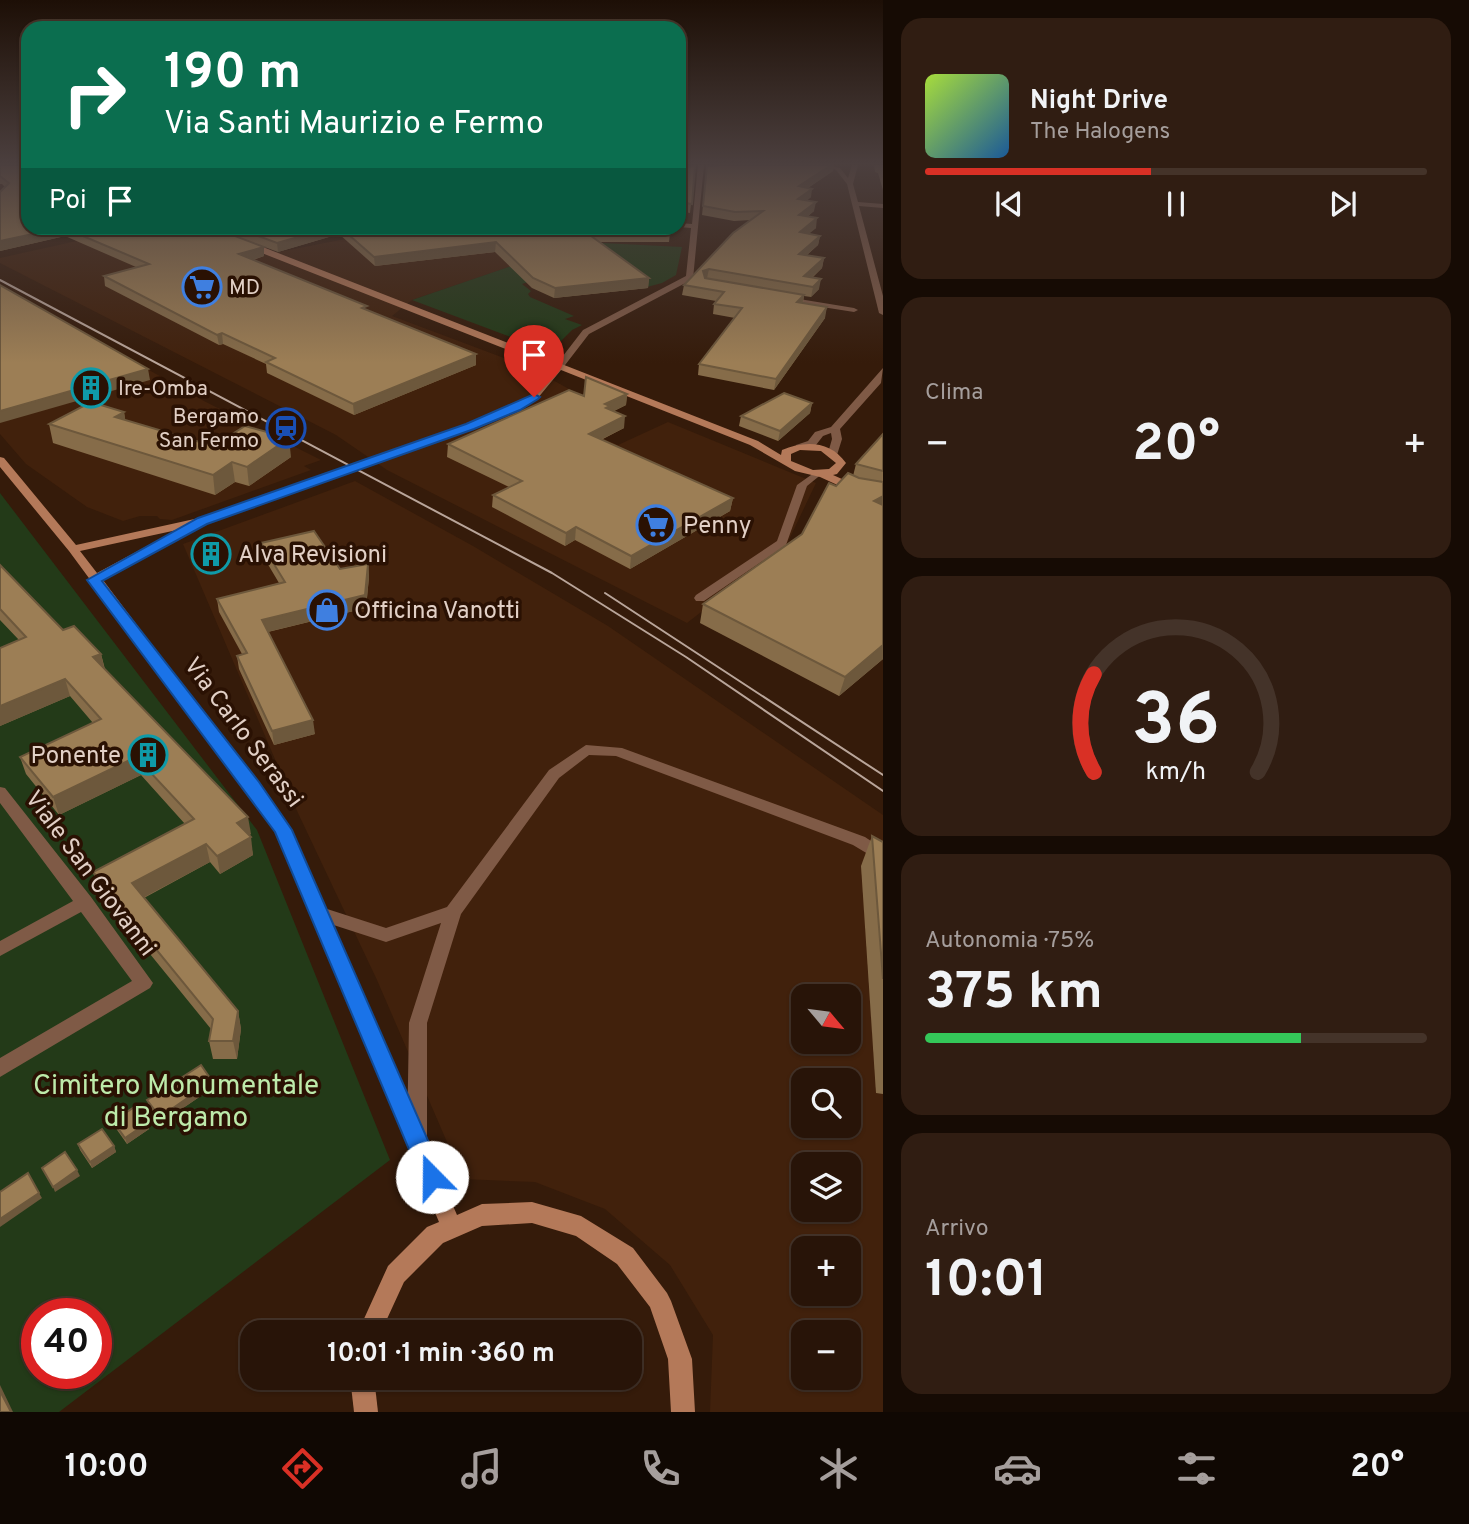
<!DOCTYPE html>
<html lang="it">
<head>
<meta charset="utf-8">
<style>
	:root { --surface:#281408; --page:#301d12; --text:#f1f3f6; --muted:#a59e9c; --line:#443329; --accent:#d93025 }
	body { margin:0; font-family:Overpass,sans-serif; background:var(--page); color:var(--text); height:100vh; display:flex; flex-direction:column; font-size:26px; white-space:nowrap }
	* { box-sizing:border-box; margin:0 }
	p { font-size:23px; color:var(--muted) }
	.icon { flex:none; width:38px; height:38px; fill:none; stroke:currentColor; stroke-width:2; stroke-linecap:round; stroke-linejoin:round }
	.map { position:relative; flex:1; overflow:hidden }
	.drawer { display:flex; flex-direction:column; gap:18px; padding:18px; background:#160b04; width:586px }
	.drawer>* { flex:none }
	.top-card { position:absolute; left:21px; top:21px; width:665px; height:214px; border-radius:21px; box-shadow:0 2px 5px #0004,0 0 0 2px var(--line); background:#0b6e4f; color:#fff; overflow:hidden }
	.needle { width:46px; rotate:119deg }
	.buttons { position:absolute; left:791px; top:984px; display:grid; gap:14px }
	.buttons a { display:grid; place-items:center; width:70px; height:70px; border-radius:14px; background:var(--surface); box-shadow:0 2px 5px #0004,0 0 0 2px var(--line); font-size:35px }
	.speed { position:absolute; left:21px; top:1298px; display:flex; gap:14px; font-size:35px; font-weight:700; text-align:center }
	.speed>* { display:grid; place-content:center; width:91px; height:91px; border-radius:50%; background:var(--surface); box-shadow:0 2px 5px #0004,0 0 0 2px var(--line); line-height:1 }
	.speed .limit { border:10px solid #d22; background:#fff; color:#111 }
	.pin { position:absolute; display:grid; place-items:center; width:60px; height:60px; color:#fff; margin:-72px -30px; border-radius:50% 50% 50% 0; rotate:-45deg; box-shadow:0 0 7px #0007 }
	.pin .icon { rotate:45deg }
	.me { position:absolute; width:77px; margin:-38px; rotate:338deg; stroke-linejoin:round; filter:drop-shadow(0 0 5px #0008) }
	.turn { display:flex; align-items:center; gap:24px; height:147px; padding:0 28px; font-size:32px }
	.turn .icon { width:91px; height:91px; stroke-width:2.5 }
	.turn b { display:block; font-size:49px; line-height:60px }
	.then { display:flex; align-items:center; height:66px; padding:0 28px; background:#0003; gap:14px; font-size:26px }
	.big { font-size:52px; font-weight:700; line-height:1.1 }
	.drawer .tile { flex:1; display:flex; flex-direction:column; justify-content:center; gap:10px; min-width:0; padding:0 24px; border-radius:21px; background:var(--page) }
	.drawer .dial { align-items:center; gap:0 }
	.dial svg { height:182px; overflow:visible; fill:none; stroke:var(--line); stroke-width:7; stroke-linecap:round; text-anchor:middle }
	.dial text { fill:var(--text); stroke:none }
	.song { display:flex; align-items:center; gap:21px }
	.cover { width:84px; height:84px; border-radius:10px; background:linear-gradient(135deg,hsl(80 70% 55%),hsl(210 70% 35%)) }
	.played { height:7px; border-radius:4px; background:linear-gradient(90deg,var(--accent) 45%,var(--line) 45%) }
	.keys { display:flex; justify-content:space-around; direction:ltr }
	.heat { display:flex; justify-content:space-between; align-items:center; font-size:38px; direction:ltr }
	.charge { height:10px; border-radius:5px; background:linear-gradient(90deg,#34c759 75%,var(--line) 0) }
	.trip { position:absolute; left:240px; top:1320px; width:402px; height:70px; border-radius:21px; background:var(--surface); box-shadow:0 2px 5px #0004,0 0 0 2px var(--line); font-weight:700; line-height:70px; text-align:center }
	.menu { display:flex; height:112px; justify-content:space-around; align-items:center; background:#100803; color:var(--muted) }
	.menu .icon { width:49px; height:49px }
	.menu .active { color:var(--accent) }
	.menu b { font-size:32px; color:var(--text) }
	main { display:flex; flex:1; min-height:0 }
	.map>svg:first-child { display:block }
	.built { fill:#41210c; fill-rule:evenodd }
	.green { fill:#233a18; fill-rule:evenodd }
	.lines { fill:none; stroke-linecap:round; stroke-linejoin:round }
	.street { fill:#7f5a46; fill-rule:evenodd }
	.secondary { fill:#b47959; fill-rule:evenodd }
	.tram { stroke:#b9a59a; stroke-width:2 }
	.wall { fill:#866c49 }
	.shaded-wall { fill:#6d583c }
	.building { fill:#9c7e55; stroke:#6d583c; stroke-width:2 }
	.route { fill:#1a73e8; stroke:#114b97; stroke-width:2 }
	.labels { text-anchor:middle; stroke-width:7; stroke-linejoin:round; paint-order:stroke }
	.far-poi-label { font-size:21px; fill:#e2d0c6; stroke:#2a1103; text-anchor:start }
	.poi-label { font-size:24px; fill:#e2d0c6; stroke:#2a1103; text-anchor:start }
	.street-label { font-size:24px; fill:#e2d0c6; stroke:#2a1103 }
	.near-park-label { font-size:28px; fill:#bdeaaa; stroke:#2a1103 }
</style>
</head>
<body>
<main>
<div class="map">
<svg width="883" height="1412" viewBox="0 0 883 1412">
	<rect width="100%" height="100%" fill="#351b0a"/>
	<!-- built -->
	<g class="built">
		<polygon points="135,228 263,255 402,228 476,228 527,261 412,300 392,316 531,368 569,389 562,399 538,411 618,445 668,422 816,483 786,546 687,623 387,470 336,435 0,263 0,258"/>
		<polygon points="0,286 204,401 321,460 304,466 311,470 172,520 160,519 157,516 140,516 123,521 87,507 26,464 0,434"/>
		<path d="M355,481L473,546L608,626L883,815V1412H710L713,1335L670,1265L605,1209L535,1182L463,1179L377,980L298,813L183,544ZM803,996H849V1041H803ZM803,1080H849V1125H803ZM803,1164H849V1209H803ZM803,1248H849V1293H803ZM803,1332H849V1377H803Z"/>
	</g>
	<!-- green -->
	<g class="green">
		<polygon points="582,242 682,247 676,275 662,283 647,287 546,276 522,284 531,291 528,294 530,297 574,316 565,319 582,325 572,330 553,349 540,348 412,300"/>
		<path d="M0,493L257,830L390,1160L59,1412H0ZM37,1314H96V1374H37Z"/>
	</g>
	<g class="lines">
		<!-- street -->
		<g class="street">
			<polygon points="698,165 704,165 693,279 589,334 562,369 556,369 556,365 583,330 686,276 691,228 679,227 679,223 692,224"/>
			<polygon points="827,165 840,168 848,178 852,165 858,165 853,184 858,202 883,204 883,208 859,206 883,296 883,315 879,313 847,184 836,170"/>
			<polygon points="787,297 854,308 858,310 854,312 784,301 784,297"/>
			<polygon points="883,368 881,383 840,429 842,439 837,455 829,455 828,453 832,439 831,433 823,436 816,445 796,449 796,445 808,441 815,432 831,427"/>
			<polygon points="818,470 823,473 807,486 786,545 704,601 696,601 694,598 696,595 777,541 797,485"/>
			<polygon points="586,745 622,748 865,837 883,849 883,863 853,845 616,756 589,755 559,778 461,914 427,1023 427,1139 424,1146 417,1149 410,1146 407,1139 409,1023 441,923 386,942 315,919 312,914 315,909 321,907 386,928 447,907 549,770"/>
			<polygon points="0,787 5,788 91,897 153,983 150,988 0,1077 0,1058 132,981 81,912 0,956 0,941 73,901 0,803"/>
		</g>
		<!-- secondary -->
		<g class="secondary">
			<path d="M244,242H250L758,441L781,455L782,450C805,440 831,441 846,463L837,474L833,475L862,488L883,492V498L855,493L820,477L795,471L750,445L561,370L537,399L519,410L206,523L188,527L191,530L189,532L103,580L291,830L457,1215L482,1204L532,1202L581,1216L633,1248L667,1293L671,1301L692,1359L695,1412H671L668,1359L650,1307L617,1264L576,1236L532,1223L482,1226L443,1243L404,1282L381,1332H358L388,1266L427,1227L439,1222L276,832L69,551L0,467V457L4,458L76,545L199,518L467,424L513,406L531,395L554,368L244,246ZM800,450L821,451L836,463L829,469L813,470L791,461V454ZM177,530L97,573L80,551Z"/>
			<polygon points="350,1377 374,1377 378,1412 354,1412"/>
		</g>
		<!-- tram -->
		<g class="tram">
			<polyline points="0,280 552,573 686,657 883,791"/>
			<polyline points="605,593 883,775"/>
		</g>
	</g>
	<!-- wall -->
	<g class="wall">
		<polygon points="0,165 214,228 264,256 253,260 367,311 476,354 476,365 354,415 267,373 266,364 223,344 219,345 105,286 104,276 136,267 65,236 0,251 0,192 5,187 2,184 0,184"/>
		<polygon points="679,165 684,167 695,166 690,213 679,211"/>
		<polygon points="722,165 834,165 833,171 808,188 811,197 806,201 814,211 807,217 816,228 808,234 820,236 818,245 807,255 824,258 822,268 812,278 819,289 811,297 804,296 803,303 825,318 774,390 698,375 699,364 735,318 713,314 714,304 716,301 682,295 684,285 751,220 734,221 702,215 707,166"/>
		<polygon points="874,165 883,165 883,190 878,173 875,172"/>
		<polygon points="214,228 667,228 670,233 669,242 600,242 649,278 648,288 554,298 532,288 495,252 375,266 339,234 278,252"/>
		<polygon points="627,394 626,405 614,411 624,428 601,440 733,498 730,511 630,569 575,540 565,546 492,507 493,495 509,487 447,457 448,444 584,396"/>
		<polygon points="812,403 810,413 778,441 739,426 741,416"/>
		<polygon points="124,412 125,420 213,446 291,457 249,486 235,482 215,495 53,443 49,424"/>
		<polygon points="883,434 883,659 839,696 700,623 703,604 802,534 836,486 853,476 856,464"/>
		<polygon points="261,543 340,569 368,564 369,577 366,608 268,632 315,734 274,745 239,669 237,656 242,654 219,612 217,599 279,583 263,556"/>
		<polygon points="0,565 63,630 101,654 105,669 251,834 249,835 253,855 220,874 210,862 144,898 238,1011 241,1029 237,1059 213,1059 209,1041 211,1029 98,890 93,872 185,824 141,775 59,815 26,774 20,757 93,723 70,696 0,726 0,648 19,640 0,620"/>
		<polygon points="872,836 883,842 883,1094 876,1093 861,866"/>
		<polygon points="214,1087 161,1123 149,1106 147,1100"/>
		<polygon points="113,1121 147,1123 149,1129 127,1144 115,1127"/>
		<polygon points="78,1144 114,1146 116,1152 92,1168 80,1150"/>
	</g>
	<!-- shaded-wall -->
	<g class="shaded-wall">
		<polygon points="831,165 834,165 833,171 797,195 799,186"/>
		<polygon points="812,189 811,197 797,208 798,199"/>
		<polygon points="816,202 814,211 798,224 799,215"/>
		<polygon points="817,218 816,228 799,242 800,232"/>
		<polygon points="63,228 65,236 0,251 0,241"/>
		<polygon points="330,228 339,228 339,234 278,252 277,243"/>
		<polygon points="820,236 818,245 797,263 799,254"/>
		<polygon points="496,242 495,252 375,266 374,257"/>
		<polygon points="264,247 264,256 240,264 239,254"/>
		<polygon points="824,258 822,268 802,286 804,276"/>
		<polygon points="709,269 707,278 701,281 703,271"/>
		<polygon points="649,278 648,288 554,298 555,288"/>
		<polygon points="821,279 819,289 811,297 813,287"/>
		<polygon points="804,295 802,305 797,302"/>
		<polygon points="827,307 825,318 774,390 776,379"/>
		<polygon points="222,333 223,344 219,345 217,335"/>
		<polygon points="476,354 476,365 354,415 353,404"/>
		<polygon points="148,369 150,380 0,423 0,411"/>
		<polygon points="627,394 626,405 610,413 605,404"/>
		<polygon points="812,403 810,413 778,441 780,431"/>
		<polygon points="124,412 127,430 115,417"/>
		<polygon points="625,416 624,428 588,446 589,434"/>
		<polygon points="289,438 291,457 249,486 247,467"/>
		<polygon points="232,462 235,482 215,495 213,475"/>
		<polygon points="883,496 883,510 874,501"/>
		<polygon points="733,498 730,511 630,569 631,556"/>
		<polygon points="576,527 575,540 565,546 566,533"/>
		<polygon points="368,564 369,577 366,608 263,633 262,620"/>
		<polygon points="883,645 883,659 839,696 845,677"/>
		<polygon points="101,654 105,671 93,657"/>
		<polygon points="65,679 70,696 0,726 0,706"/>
		<polygon points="313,720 315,734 274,745 272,731"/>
		<polygon points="136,757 141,775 59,815 53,797"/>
		<polygon points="248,817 251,834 240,841 237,823"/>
		<polygon points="251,837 253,855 220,874 217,856"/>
		<polygon points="206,844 210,862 137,901 132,883"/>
		<polygon points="238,1011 241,1029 237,1059 233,1041"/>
		<polygon points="212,1081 214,1087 161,1123 160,1117"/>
		<polygon points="147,1123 149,1129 127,1144 125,1138"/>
		<polygon points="114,1146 116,1152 92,1168 90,1162"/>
		<polygon points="77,1170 80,1176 55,1192 53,1187"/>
		<polygon points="39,1193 42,1198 0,1227 0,1219"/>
		<polygon points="0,1385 13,1412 11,1412 0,1391"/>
	</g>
	<!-- building -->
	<g class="building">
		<polygon points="0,165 28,165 28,228 61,228 0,241 0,192 9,183 0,176"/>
		<polygon points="722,165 831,165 799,186 812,189 798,199 816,202 799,215 817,218 800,232 820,236 799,254 824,258 804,276 821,279 813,287 709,269 703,271 705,278 804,295 797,302 827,307 776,379 699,364 742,308 714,304 724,292 684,285 733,233 763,211 735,212 703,206 707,166"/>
		<polygon points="695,166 692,204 679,202 679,167"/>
		<polygon points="64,228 214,228 264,247 239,254 367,306 362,308 476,354 353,404 266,362 275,358 222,333 217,335 104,276 149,264"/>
		<polygon points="237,228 330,228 277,243"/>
		<polygon points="341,228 667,228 670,233 587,233 649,278 555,288 533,278 496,242 374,257"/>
		<polygon points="0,285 148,369 0,411"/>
		<polygon points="586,377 627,394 605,404 610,406 606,408 625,416 589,434 733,498 631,556 576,527 566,533 493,495 522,481 448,444 569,390 584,396"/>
		<polygon points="784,393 812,403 780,431 741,416"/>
		<polygon points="91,402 124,412 115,417 213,446 245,426 289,438 247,467 232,462 213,475 49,424"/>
		<polygon points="883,434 883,471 856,464"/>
		<polygon points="848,473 859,478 883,482 883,496 874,501 883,505 883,645 845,677 703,604 802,534 829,483 836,486"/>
		<polygon points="314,531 340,569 368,564 365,595 262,620 313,720 272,731 237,656 247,653 217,599 285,582 261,543"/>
		<polygon points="0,565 63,630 74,626 101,654 93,657 248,817 237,823 251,837 217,856 206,844 132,883 238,1011 233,1041 209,1041 213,1019 93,872 194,819 136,757 53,797 20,757 101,719 65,679 0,706 0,648 26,637 0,609"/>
		<polygon points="872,836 883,842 883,979"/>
		<polygon points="201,1065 212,1081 160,1117 147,1100"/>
		<polygon points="136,1106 147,1123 125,1138 113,1121"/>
		<polygon points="102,1129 114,1146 90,1162 78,1144"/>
		<polygon points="65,1152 77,1170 53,1187 42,1168"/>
		<polygon points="28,1173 39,1193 0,1219 0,1192"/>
		<polygon points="0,1391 11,1412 0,1412"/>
	</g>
	<!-- sky -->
	<linearGradient id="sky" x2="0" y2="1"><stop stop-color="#1d0f06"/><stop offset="0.45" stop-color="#4b3f3e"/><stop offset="1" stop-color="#4b3f3e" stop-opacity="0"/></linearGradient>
	<rect width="883" height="363" fill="url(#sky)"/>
	<!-- route -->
	<polygon class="route" points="534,394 540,397 538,399 520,410 474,429 207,524 102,581 259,782 292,830 444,1177 441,1185 432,1189 424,1185 275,832 87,580 198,518 466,424"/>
	<!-- icons -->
	<defs>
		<g id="supermarket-ring" transform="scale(2.0125)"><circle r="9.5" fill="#2a1103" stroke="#3f7fe0" stroke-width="1.5"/><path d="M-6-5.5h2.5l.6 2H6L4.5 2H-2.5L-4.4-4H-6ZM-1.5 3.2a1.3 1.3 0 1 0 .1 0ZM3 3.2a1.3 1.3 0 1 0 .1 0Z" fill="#3f7fe0"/></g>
		<g id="building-ring" transform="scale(2.0125)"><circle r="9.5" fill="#2a1103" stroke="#0f9aa8" stroke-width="1.5"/><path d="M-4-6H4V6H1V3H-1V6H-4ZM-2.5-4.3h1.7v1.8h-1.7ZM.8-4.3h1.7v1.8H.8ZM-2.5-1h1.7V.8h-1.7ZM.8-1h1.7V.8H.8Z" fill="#0f9aa8"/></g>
		<g id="station-ring" transform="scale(2.0125)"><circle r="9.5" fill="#2a1103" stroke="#1a4fb4" stroke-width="1.5"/><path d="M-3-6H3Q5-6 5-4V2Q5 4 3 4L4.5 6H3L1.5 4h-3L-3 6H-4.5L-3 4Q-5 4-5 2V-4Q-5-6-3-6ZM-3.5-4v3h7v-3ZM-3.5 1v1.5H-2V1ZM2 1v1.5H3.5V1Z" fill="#1a4fb4"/></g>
		<g id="shop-ring" transform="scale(2.0125)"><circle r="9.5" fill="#2a1103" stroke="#3f7fe0" stroke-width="1.5"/><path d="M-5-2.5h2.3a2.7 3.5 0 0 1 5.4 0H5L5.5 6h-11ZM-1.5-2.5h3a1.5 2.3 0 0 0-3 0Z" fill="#3f7fe0"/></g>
	</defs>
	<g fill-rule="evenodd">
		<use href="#supermarket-ring" x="202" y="287"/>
		<use href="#building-ring" x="91" y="388"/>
		<use href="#station-ring" x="286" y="428"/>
		<use href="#supermarket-ring" x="656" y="525"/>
		<use href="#building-ring" x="211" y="554"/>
		<use href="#shop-ring" x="327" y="610"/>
		<use href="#building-ring" x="148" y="755"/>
	</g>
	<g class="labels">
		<!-- far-poi labels -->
		<g class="far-poi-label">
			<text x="229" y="294">MD</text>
			<text x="118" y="395">Ire-Omba</text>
			<text x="259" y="423" text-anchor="end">Bergamo<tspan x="259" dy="24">San Fermo</tspan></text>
		</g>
		<!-- poi labels -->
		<g class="poi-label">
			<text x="683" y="533">Penny</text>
			<text x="238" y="562">Alva Revisioni</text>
			<text x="354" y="618">Officina Vanotti</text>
			<text x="121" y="763" text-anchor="end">Ponente</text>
		</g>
		<!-- street labels -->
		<g class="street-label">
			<text transform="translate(244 732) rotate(53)" y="8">Via Carlo Serassi</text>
			<text transform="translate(91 873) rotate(53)" y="8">Viale San Giovanni</text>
		</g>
		<!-- near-park labels -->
		<g class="near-park-label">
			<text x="176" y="1094">Cimitero Monumentale<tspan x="176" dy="32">di Bergamo</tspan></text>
		</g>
	</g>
</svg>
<div class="buttons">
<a><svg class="needle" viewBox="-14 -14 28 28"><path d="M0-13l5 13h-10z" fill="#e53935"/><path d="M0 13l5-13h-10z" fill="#a59e9c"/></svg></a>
<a><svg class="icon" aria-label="search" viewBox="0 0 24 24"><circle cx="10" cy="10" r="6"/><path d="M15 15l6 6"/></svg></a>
<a><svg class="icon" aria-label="layers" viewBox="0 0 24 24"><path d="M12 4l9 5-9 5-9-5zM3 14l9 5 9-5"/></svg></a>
<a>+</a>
<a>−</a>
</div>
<div class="speed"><div class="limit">40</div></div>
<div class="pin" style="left:534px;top:397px;background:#d93025"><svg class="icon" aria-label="arrive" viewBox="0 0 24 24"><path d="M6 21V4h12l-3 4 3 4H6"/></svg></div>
<svg class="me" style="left:432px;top:1177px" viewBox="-20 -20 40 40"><circle r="19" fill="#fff"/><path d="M0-13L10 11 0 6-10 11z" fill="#1a73e8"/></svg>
<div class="trip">10:01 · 1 min · 360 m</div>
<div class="top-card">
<div class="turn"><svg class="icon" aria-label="right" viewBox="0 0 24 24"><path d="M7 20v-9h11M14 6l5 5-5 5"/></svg><div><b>190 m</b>Via Santi Maurizio e Fermo</div></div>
<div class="then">Poi<svg class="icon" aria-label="arrive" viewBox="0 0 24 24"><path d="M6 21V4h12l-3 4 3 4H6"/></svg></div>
</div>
</div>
<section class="drawer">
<div class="tile">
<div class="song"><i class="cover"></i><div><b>Night Drive</b><p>The Halogens</p></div></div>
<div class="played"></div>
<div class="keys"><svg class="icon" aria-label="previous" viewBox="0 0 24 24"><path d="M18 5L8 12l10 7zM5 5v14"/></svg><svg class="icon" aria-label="pause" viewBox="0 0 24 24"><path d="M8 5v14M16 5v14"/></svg><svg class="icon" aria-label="next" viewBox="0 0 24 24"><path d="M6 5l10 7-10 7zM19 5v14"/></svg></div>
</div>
<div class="tile"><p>Clima</p>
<div class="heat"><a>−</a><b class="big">20°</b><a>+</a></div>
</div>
<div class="tile dial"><svg viewBox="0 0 100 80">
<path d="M14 69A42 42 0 1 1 86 69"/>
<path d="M14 69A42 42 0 0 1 14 26" stroke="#d93025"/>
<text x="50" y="56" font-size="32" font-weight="700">36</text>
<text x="50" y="72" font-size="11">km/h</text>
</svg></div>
<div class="tile"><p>Autonomia · 75%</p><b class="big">375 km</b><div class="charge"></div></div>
<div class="tile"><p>Arrivo</p><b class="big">10:01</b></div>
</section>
</main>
<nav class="menu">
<b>10:00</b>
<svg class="icon active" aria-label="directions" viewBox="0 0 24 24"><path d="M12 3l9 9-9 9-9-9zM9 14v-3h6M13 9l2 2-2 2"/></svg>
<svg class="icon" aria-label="music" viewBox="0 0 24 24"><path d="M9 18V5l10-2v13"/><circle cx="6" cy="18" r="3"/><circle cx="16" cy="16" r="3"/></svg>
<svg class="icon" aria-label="phone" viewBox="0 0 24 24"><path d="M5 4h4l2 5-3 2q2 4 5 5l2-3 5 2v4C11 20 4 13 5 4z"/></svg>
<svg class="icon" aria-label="climate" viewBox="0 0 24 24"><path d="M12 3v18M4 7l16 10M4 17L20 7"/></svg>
<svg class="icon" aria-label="car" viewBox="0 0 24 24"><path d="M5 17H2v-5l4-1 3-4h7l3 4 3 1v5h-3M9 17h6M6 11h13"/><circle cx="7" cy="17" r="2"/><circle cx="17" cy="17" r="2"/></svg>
<svg class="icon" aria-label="filters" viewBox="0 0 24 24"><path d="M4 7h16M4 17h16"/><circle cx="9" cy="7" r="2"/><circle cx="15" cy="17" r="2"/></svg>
<b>20°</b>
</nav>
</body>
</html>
